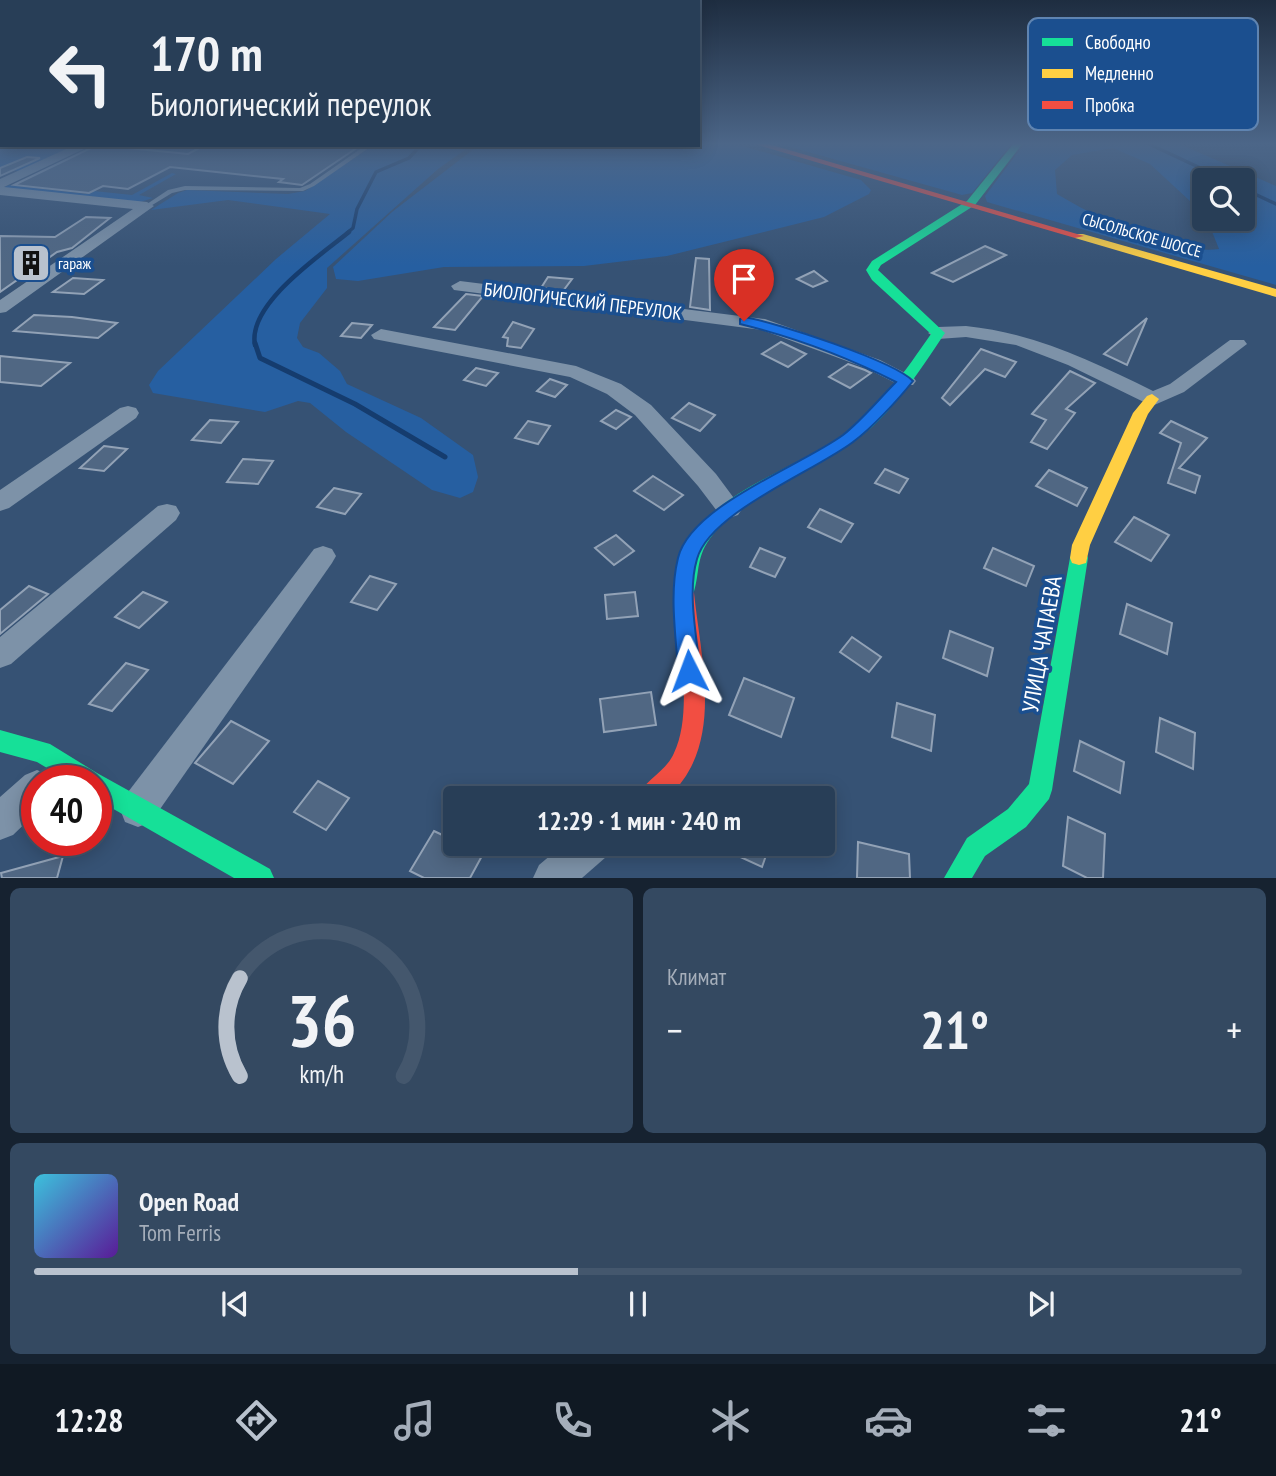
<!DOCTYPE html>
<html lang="ru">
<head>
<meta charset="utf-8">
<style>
	:root { --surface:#283e57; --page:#344961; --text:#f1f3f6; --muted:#a5aeba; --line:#44576d; --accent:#b9c2ce }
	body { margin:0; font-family:"PT Sans Narrow",sans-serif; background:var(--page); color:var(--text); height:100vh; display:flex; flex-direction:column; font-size:26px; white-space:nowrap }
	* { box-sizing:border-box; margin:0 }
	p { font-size:23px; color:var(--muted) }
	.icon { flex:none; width:38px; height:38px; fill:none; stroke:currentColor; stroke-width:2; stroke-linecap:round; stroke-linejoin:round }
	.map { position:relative; height:878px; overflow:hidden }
	.details { display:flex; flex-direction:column; gap:10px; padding:10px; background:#162230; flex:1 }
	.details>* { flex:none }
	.banner { position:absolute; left:0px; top:0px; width:700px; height:147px; box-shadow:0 4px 18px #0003,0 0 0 2px var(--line); background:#283e57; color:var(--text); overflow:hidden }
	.tools { position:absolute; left:1192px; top:168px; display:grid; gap:14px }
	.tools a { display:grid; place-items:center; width:63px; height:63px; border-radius:7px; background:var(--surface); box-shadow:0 4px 18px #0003,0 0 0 2px var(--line); font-size:35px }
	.speed { position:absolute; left:21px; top:765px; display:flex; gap:14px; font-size:35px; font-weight:700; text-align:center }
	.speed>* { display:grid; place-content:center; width:91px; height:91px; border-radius:50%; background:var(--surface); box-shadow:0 4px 18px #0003,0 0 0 2px var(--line); line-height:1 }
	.speed .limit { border:10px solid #d22; background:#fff; color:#111 }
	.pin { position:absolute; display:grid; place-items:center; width:60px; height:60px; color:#fff; margin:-72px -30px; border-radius:50% 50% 50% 0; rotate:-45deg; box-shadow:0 0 7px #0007 }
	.pin .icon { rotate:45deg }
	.me { position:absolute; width:77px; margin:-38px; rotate:357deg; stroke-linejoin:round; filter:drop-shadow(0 0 5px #0008) }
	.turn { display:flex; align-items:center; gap:24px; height:147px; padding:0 35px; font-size:32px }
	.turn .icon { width:91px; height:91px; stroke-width:2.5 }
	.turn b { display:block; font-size:49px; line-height:60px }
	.big { font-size:52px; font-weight:600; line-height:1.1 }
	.details .tile { flex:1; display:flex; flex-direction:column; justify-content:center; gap:10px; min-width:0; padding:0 24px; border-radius:10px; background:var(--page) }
	.details .dial { align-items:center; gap:0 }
	.dial svg { height:182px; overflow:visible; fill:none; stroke:var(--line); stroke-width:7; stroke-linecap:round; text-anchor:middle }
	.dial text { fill:var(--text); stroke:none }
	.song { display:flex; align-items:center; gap:21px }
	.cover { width:84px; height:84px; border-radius:10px; background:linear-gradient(135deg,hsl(190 70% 55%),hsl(270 70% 35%)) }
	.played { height:7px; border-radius:4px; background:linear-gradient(90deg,var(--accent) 45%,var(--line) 45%) }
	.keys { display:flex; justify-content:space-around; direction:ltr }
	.heat { display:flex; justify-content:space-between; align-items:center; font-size:38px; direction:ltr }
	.details .tiles { flex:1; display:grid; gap:10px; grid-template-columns:1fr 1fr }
	.tile:last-child { grid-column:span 2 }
	.trip { position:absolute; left:443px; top:786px; width:392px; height:70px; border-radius:7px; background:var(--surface); box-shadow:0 4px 18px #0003,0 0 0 2px var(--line); font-weight:600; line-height:70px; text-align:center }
	.tabs { display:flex; height:112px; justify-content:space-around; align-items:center; background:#101923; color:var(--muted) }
	.tabs .icon { width:49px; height:49px }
	.tabs .active { color:var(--accent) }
	.tabs b { font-size:32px; color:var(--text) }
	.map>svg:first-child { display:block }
	.green { fill:#265fa1; fill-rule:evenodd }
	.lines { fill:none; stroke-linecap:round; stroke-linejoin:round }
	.stream-far2 { stroke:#153c6e; stroke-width:3.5 }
	.stream-far1 { stroke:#153c6e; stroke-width:4.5 }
	.stream { stroke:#153c6e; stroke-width:5 }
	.building { fill:#506783; stroke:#92a2b6; stroke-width:2 }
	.lane { fill:#7d92a8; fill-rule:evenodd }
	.street { fill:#7d92a8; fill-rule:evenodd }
	.fast { fill:#16e098; fill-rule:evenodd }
	.slow { fill:#ffcf43; fill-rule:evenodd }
	.jam { fill:#f24e42; fill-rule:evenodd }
	.route { fill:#1a73e8; stroke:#114b97; stroke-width:2 }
	.labels { text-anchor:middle; stroke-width:7; stroke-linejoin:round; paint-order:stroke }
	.far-street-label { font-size:16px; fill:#fff; stroke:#1b4f8f }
	.far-poi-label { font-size:16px; fill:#fff; stroke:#1b4f8f; text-anchor:start }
	.street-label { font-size:19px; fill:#fff; stroke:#1b4f8f }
	.near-street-label { font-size:23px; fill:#fff; stroke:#1b4f8f }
	.key { fill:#1b4f8f; stroke:#5f84b1; stroke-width:2 }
	.key-label { font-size:19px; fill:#fff }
</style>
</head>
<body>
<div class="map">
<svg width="1276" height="878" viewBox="0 0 1276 878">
	<rect width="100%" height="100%" fill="#365274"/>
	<!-- green -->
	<g class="green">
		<polygon points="0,143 2,145 74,150 20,171 0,169"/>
		<polygon points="698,143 732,143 861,180 871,190 869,194 824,217 667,256 584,266 444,267 358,281 336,279 333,267 392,212 479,145 698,145"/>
		<polygon points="776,143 1012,143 972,193 962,195"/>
		<path d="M1025,143H1177L1276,186V285L987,202L985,196ZM1113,148L1150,164L1204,214V180H1242V219H1207L1219,249C1172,255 1097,218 1057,194L1055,170L1072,155Z"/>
		<polygon points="374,145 472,145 438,169 327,268 327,288 300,323 297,338 303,347 319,353 340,371 347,384 421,418 473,455 478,477 473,492 460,498 432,490 346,432 310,403 298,401 265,412 153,393 149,385 158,371 276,259 330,214 228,200 151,210 178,193 187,190 288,194 305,191"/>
		<polygon points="172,173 176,174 139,195 153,198 137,203 0,189 9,185 87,194 94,191 132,195"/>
	</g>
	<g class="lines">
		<!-- stream-far2 -->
		<g class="stream-far2">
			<polyline points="1147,143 1226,180"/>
			<polyline points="1242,188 1276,204"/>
			<polyline points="347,233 353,228 357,209 376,172 409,158 421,145"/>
		</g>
		<!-- stream-far1 -->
		<path class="stream-far1" d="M255,345C247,304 322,254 349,232"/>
		<!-- stream -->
		<polyline class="stream" points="255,343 260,358 355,404 445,457"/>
	</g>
	<!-- building -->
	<g class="building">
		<polygon points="97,145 188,154 205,145 361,145 302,185 279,182 283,179 170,167 128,189 103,186 89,193 14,185"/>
		<polygon points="27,157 40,158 0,176 0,168"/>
		<polygon points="86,217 110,218 72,248 57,252 0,292 0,236 55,237"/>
		<polygon points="985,246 1006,255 953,282 932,273"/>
		<polygon points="696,258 709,259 710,310 690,307"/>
		<polygon points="814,271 827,281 813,287 797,279"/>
		<polygon points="548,277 572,279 563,291 541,288"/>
		<polygon points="73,278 103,280 84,294 53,292"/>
		<polygon points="466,294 483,296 455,330 434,327"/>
		<polygon points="34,315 72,317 117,323 98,338 14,331"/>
		<polygon points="1147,318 1127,365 1104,354"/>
		<polygon points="513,322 534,329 521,348 507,346 508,338 503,337"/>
		<polygon points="352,323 372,325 361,338 341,336"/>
		<polygon points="781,342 806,354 788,367 762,354"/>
		<polygon points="981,349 1016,362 1005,377 985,369 950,405 942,398"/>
		<polygon points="0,356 70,363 41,386 0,382"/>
		<polygon points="848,364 865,370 871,373 850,388 829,377"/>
		<polygon points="476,368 498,373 486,386 464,380"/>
		<polygon points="1070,371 1095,383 1066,409 1075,413 1047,449 1031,442 1046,420 1032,414"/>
		<polygon points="550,379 567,385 555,397 537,391"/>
		<polygon points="689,403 715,415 700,431 672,418"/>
		<polygon points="616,410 631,417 616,429 601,421"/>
		<polygon points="210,420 238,422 221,443 192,440"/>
		<polygon points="528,421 550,426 538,444 515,438"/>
		<polygon points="1171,421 1207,438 1179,468 1200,476 1195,493 1168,483 1181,443 1160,433"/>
		<polygon points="104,446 127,449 104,471 80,468"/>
		<polygon points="243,459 273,461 258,484 227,482"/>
		<polygon points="885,469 908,479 899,493 875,483"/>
		<polygon points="1049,470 1087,488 1077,506 1036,486"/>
		<polygon points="653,476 683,495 664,510 634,491"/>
		<polygon points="334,488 361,494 345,514 317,507"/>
		<polygon points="820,509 853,524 841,542 808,527"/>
		<polygon points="1134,517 1169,535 1151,561 1115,542"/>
		<polygon points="616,535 634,551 614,565 595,548"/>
		<polygon points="760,548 785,558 775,577 750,567"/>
		<polygon points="993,548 1034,566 1026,586 984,568"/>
		<polygon points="370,576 396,584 377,610 351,602"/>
		<polygon points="29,586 48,594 0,634 0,610"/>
		<polygon points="143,592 167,602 139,628 115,617"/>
		<polygon points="635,592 638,616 607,619 605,595"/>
		<polygon points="1127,604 1172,623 1167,654 1120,634"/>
		<polygon points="950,631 993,648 987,676 943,658"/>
		<polygon points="852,637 881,657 869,672 840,652"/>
		<polygon points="126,663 148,670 112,711 89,704"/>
		<polygon points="744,678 794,698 781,737 729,715"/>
		<polygon points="651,692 656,725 604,732 600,699"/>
		<polygon points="897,703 935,715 931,751 892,737"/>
		<polygon points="1160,718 1195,733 1193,769 1156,752"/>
		<polygon points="231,721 269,741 233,784 195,763"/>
		<polygon points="1080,741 1124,762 1120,793 1074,771"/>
		<polygon points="318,781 349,798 326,830 294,812"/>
		<polygon points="1068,817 1105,834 1103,878 1087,878 1063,866"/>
		<polygon points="434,831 455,841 455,844 483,854 470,878 424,878 410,871"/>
		<polygon points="858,842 909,854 910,878 857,878"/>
		<polygon points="712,844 770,844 762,867"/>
		<polygon points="63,856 57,878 2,878 1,873"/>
	</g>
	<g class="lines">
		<!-- lane -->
		<polygon class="lane" points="366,145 373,145 314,186 303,191 185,190 172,193 149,207 144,206 168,190 185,186 300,188 310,184"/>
		<!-- street -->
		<g class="street">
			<polygon points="75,145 92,145 4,187 147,202 154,206 6,312 0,313 0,300 133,209 0,195 0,179"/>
			<polygon points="460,281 765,319 880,360 913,377 916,381 913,385 899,385 866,368 762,330 454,290 451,286"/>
			<path d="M966,326C1034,333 1092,361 1153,391L1170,384L1230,340H1244L1247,344L1184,392L1152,406L1068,365L1016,345L966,337L938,339L928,333L938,327Z"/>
			<polygon points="381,329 576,366 621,384 651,405 716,474 742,509 738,515 729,518 720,515 698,486 635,415 607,394 570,377 374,339 371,335"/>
			<polygon points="128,406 136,408 139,413 136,418 9,508 0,511 0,490 120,408"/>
			<polygon points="167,504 176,506 180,513 176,520 11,664 0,668 0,637 158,506"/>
			<polygon points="323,546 332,549 336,556 332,563 151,822 138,827 125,822 120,809 125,796 314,549"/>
			<polygon points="37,770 49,775 52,780 37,780 37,812 13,835 0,840 0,797 25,775"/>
			<polygon points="564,844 611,844 606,857 582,878 533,878 539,865"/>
		</g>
		<!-- fast -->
		<g class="fast">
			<path d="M1014,143H1023L975,205L881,265L878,270L945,333C919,372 891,416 852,443C808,475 736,497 707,543C695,562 700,581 691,599L684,601L677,599C673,590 676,582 677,573C687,498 792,473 844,434C880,408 906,370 931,334L872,280L866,270L872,261L967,201Z"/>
			<polygon points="1079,551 1086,553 1088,558 1052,790 1049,799 1026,827 985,856 972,878 944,878 967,838 1008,809 1029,784 1070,558 1072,553"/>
			<polygon points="0,730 50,744 97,773 270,869 274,878 234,878 96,799 96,780 67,780 37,762 0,752"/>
		</g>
		<!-- slow -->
		<g class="slow">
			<polygon points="1075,234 1083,234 1276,289 1276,297 1075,238"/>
			<polygon points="1152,394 1159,399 1148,414 1090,545 1086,563 1079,565 1072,563 1070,558 1072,545 1133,413 1147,396"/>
		</g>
		<!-- jam -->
		<g class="jam">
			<polygon points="751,143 765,143 1084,236 1075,238"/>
			<path d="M684,585L691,587L694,593C701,661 725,745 668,797L637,798C644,780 666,772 674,753C694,711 678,639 674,593L677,587Z"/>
		</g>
	</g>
	<!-- sky -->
	<linearGradient id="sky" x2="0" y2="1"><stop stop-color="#1e2d40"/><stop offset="0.54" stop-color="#4c6688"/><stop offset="1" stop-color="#4c6688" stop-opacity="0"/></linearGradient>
	<rect width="1276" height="266" fill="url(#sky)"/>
	<!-- route -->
	<path class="route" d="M744,317C775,322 894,361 913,381C898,400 872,428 853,442C815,471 710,512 697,559C687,593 697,636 700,671L696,678L689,680L681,678L678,671C676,635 669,594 678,558C691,505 801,466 843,435C862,420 879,399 896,382C847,357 793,337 740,324V319Z"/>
	<!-- icons -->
	<defs>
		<g id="building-square" transform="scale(2.0125)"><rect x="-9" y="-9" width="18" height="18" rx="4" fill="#b9c2ce" stroke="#1b4f8f"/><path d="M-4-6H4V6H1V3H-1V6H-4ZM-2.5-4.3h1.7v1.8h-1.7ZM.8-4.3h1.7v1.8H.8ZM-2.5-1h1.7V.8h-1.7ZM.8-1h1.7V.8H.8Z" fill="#111"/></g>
	</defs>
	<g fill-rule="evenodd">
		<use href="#building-square" x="31" y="263"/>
	</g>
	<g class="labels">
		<!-- far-street labels -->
		<g class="far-street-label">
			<text transform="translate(1142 235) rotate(16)" y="6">СЫСОЛЬСКОЕ ШОССЕ</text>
		</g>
		<!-- far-poi labels -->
		<g class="far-poi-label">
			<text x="58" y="269">гараж</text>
		</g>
		<!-- street labels -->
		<g class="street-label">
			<text transform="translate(583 301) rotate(7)" y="7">БИОЛОГИЧЕСКИЙ ПЕРЕУЛОК</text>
		</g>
		<!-- near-street labels -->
		<g class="near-street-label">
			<text transform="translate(1042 644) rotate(-80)" y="8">УЛИЦА ЧАПАЕВА</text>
		</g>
	</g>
	<!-- legend -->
	<rect x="1028" y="18" width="230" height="112" rx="10" class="key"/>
	<rect x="1042" y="38" width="31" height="8" fill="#16e098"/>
	<rect x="1042" y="69" width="31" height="9" fill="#ffcf43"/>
	<rect x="1042" y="101" width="31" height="8" fill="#f24e42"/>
	<g class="key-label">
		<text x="1085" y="49">Свободно</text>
		<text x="1085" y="80">Медленно</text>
		<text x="1085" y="112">Пробка</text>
	</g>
</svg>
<div class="tools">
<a><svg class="icon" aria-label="search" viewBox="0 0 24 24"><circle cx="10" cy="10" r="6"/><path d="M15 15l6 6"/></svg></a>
</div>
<div class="speed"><div class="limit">40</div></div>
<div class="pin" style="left:744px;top:321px;background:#d93025"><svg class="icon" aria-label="arrive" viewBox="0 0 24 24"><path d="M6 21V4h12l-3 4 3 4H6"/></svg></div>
<svg class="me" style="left:689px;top:671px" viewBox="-20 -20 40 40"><path d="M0-17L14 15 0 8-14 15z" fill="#1a73e8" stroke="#fff" stroke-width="4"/></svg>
<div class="trip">12:29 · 1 мин · 240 m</div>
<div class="banner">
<div class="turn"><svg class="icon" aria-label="left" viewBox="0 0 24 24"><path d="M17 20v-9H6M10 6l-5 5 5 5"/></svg><div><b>170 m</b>Биологический переулок</div></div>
</div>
</div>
<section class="details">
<div class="tiles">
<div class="tile dial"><svg viewBox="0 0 100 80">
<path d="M14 69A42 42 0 1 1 86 69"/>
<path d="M14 69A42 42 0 0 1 14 26" stroke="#b9c2ce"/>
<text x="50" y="56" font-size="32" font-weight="700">36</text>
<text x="50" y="72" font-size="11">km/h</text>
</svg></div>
<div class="tile"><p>Климат</p>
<div class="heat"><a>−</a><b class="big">21°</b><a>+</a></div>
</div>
<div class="tile">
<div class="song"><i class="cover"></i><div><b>Open Road</b><p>Tom Ferris</p></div></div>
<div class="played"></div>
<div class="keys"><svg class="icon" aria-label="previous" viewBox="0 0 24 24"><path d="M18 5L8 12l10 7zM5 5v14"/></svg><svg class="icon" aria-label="pause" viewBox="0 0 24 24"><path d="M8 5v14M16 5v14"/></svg><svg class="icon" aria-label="next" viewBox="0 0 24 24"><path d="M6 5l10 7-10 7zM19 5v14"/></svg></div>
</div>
</div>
</section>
<nav class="tabs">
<b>12:28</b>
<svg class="icon active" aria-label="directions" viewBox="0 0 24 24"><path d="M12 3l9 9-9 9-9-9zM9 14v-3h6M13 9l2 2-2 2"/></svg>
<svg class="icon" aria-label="music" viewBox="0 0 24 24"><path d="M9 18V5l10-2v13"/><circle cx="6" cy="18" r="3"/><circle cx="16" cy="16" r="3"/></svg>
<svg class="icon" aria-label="phone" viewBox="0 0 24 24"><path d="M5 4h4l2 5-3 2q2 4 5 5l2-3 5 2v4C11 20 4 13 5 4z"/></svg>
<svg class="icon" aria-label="climate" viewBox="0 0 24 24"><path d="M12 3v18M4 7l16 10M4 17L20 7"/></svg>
<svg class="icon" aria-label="car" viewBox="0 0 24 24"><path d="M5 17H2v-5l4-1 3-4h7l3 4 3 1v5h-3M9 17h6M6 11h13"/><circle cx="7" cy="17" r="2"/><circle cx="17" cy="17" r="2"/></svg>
<svg class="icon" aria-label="filters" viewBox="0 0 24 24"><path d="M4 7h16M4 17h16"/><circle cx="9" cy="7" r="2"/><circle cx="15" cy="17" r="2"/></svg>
<b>21°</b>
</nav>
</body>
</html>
